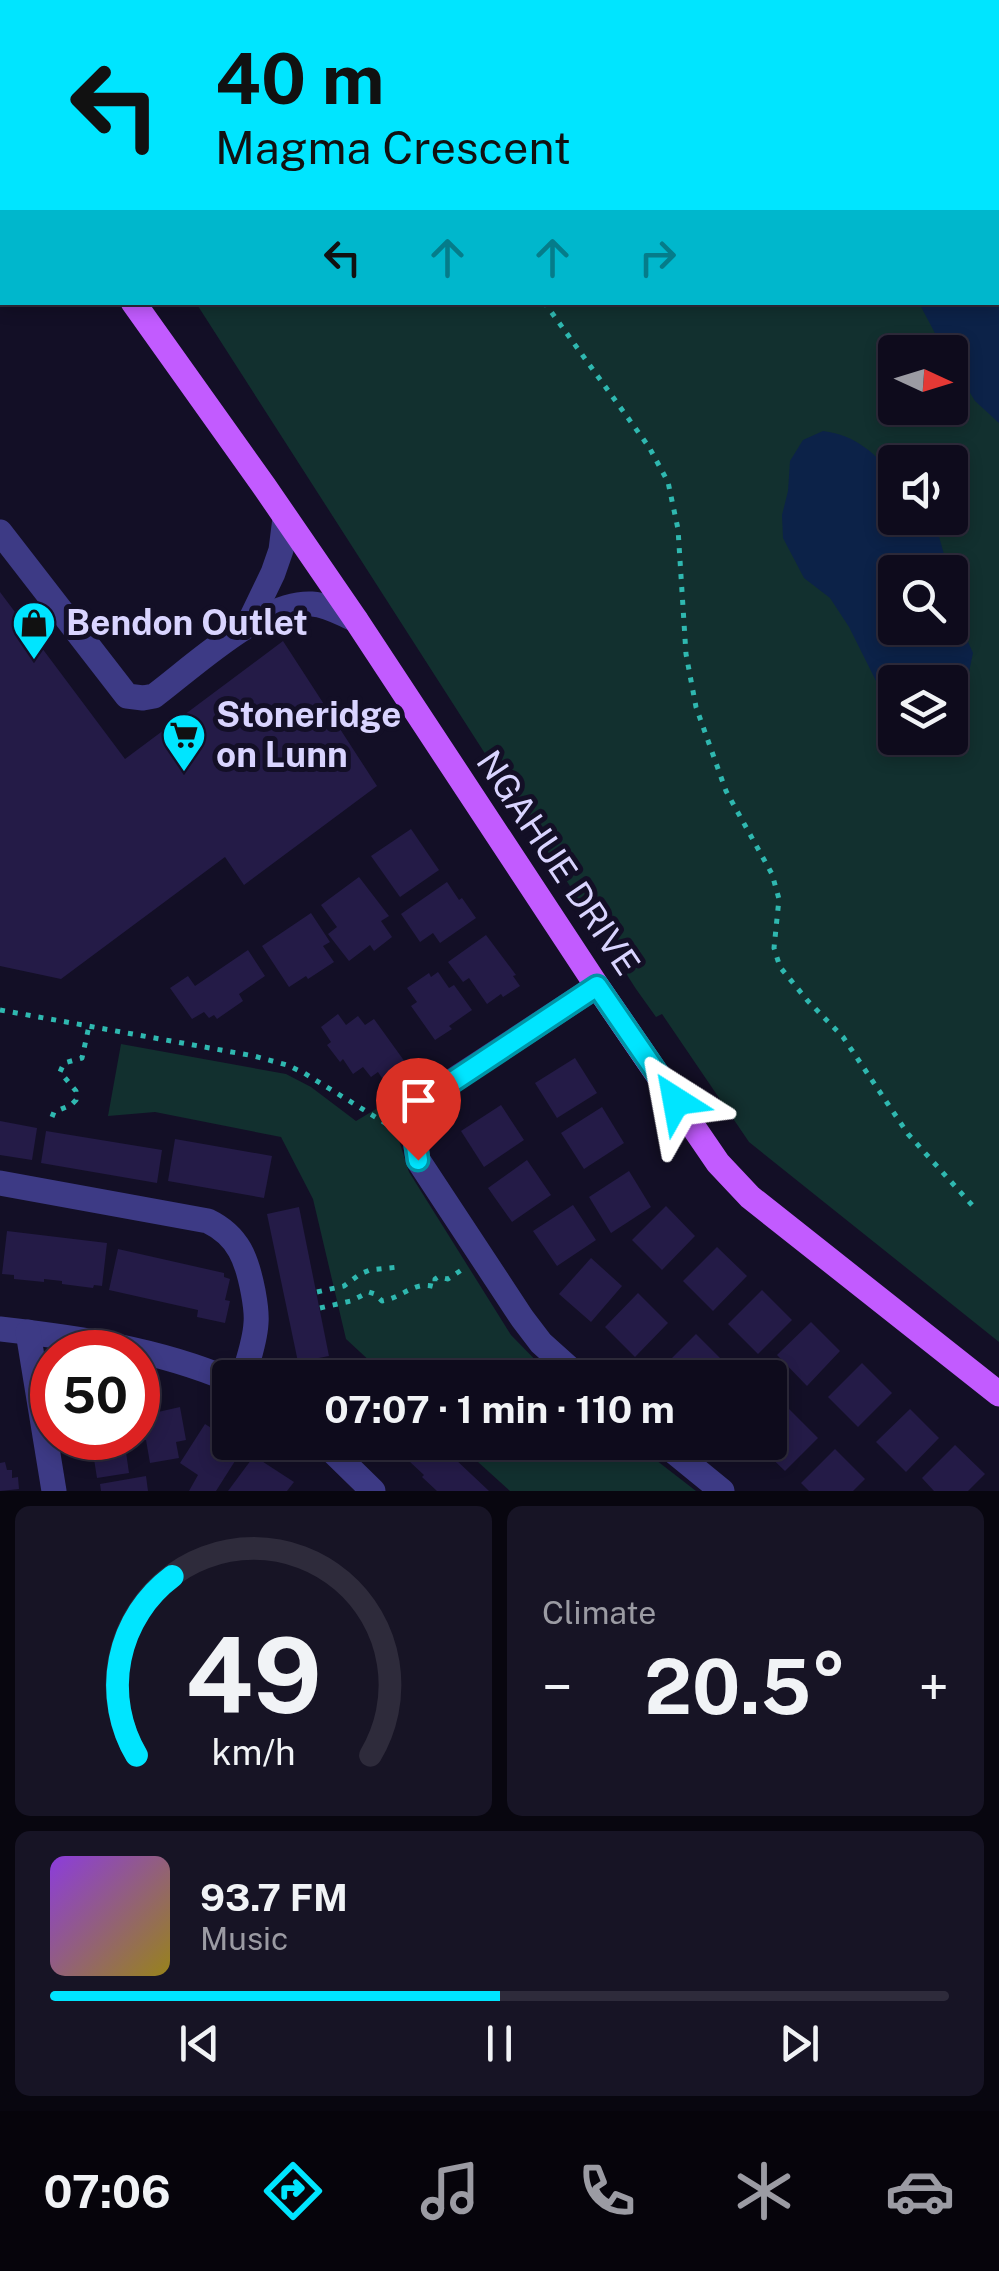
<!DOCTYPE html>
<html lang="en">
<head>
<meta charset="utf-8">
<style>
	:root { --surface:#0e0b1c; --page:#171425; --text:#f1f3f6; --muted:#9b9ba3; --line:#2e2b3b; --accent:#00e5ff }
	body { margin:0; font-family:"Public Sans",sans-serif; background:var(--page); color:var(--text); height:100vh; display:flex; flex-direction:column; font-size:38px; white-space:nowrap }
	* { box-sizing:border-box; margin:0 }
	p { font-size:32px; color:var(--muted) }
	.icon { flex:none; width:55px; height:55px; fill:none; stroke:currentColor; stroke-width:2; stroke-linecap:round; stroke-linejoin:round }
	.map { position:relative; height:1491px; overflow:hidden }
	.sheet { display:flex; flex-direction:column; gap:15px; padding:15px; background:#08060f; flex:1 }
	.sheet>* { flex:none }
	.hud { position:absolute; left:0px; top:0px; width:1000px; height:305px; box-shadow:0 5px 15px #0003,0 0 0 2px var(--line); background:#00e5ff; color:#111; overflow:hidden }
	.needle { width:65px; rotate:94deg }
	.buttons { position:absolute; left:878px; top:335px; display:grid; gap:20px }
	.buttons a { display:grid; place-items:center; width:90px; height:90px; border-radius:10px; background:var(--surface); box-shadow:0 5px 15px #0003,0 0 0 2px var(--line); font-size:50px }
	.speed { position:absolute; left:30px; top:1330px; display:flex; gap:20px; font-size:50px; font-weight:700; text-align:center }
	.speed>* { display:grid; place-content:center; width:130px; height:130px; border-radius:50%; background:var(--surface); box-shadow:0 5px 15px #0003,0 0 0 2px var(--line); line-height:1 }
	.speed .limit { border:15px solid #d22; background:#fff; color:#111 }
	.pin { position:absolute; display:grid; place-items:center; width:85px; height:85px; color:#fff; margin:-102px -42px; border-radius:50% 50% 50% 0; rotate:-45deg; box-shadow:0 0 10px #0007 }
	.pin .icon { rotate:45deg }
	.me { position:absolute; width:110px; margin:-55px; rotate:326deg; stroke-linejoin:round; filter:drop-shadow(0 0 8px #0008) }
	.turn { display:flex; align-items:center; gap:35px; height:210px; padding:0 50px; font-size:45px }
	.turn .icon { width:130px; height:130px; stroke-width:2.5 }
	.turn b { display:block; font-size:70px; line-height:85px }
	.lanes { display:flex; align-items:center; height:95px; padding:0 50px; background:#0003; justify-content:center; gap:50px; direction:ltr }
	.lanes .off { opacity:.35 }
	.big { font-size:75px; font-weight:700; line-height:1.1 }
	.sheet .card { flex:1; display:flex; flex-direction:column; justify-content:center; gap:15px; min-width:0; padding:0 35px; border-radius:15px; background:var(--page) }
	.sheet .dial { align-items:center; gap:0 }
	.dial svg { height:260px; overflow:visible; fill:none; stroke:var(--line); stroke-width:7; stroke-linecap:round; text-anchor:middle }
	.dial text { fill:var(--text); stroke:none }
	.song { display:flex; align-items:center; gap:30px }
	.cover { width:120px; height:120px; border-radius:15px; background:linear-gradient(135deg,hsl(270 70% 55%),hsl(50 70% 35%)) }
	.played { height:10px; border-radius:5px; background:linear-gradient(90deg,var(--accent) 50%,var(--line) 50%) }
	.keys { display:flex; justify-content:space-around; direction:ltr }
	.heat { display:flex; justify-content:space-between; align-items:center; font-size:55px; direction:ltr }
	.sheet .tiles { flex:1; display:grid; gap:15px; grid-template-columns:1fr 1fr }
	.card:last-child { grid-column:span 2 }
	.trip { position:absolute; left:212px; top:1360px; width:575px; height:100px; border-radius:10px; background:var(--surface); box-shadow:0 5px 15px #0003,0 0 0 2px var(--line); font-weight:700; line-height:100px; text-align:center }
	.menu { display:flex; height:160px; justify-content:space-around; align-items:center; background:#06040b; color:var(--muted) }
	.menu .icon { width:70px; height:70px }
	.menu .selected { color:var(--accent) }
	.menu b { font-size:45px; color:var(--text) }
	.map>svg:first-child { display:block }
	.green { fill:#12302f; fill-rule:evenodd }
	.water { fill:#0c2248 }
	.building { fill:#241b47 }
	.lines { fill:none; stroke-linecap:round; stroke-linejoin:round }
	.path { stroke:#2fb8b0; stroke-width:5; stroke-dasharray:5 8; stroke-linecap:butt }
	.minor { stroke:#3d3a85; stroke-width:25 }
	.major { stroke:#c25bff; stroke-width:25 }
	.route-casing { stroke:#0095a6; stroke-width:25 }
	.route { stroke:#00e5ff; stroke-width:18 }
	.labels { text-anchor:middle; stroke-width:10; stroke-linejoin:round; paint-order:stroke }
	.poi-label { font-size:35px; font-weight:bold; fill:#d9d4ff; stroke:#130f26; text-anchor:start }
	.street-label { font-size:35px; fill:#d9d4ff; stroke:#130f26 }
</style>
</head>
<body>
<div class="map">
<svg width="999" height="1491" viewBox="0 0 999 1491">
	<rect width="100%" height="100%" fill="#130f26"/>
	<!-- green -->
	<g class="green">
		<path d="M188,0H999V1342L749,1142L662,1014L656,1017L636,989L196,303L998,302V2H187ZM895,352H950V408H895ZM895,462H950V518H895ZM895,572H950V628H895ZM895,682H950V738H895Z"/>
		<polygon points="121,1044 286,1074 311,1087 356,1121 381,1106 392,1093 403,1107 398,1137 409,1172 511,1335 552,1377 387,1377 346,1339 313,1199 281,1137 155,1112 108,1116"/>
		<polygon points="457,1443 634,1443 696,1491 510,1491"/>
	</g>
	<!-- water -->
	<g class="water">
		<polygon points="998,210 999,212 999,423 975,401 950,360 950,352 945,352 919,303 998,302"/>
		<path d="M823,431C857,436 871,451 895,475V518H926L938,533L949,572H895V628H950V576L955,594L957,617L973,653L965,691L950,705V682H895V710L886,707L878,685L849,627L830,598L804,578L783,538L782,515L788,491L790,461L803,440Z"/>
	</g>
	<!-- building -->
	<g class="building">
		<polygon points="0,592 125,759 283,641 377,786 244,885 225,857 61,979 0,966"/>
		<polygon points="411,829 439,870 400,897 371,856"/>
		<polygon points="359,877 389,916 381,921 392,937 374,951 370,945 349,961 328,934 337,927 321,905"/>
		<polygon points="447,882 459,900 462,898 476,918 440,943 433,933 420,942 401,914"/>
		<polygon points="311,913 330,942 323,946 334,962 308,979 306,976 289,987 262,946"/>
		<polygon points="486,935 516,975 513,976 520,986 503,997 501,994 487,1004 469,978 463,982 448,962"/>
		<polygon points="248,950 265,976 239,994 243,1001 217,1019 214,1015 209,1018 204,1012 192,1019 170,988 188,976 195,986"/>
		<polygon points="438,972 449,988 454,985 472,1010 449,1026 452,1029 435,1040 411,1006 417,1002 407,988 429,973 431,977"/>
		<polygon points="338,1014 346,1025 358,1016 365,1025 374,1019 405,1062 382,1078 378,1072 371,1077 363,1067 353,1074 343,1059 340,1062 327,1045 331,1042 321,1027"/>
		<polygon points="575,1058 597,1093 557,1118 535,1083"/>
		<polygon points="501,1105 524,1140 484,1167 461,1131"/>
		<polygon points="602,1107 624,1143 584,1169 561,1133"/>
		<polygon points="0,1121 37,1128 32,1160 0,1155"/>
		<polygon points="46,1131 162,1150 157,1183 41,1163"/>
		<polygon points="175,1139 272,1156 264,1198 168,1181"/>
		<polygon points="527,1160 551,1195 512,1222 488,1188"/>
		<polygon points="629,1171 651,1207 611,1233 589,1197"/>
		<polygon points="573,1205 596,1240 557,1266 533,1231"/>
		<polygon points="666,1206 695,1236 662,1270 632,1240"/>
		<polygon points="299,1207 329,1356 298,1362 267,1214"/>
		<polygon points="7,1231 107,1243 102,1286 94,1285 93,1288 62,1284 62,1281 44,1279 44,1282 14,1279 14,1275 2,1274"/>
		<polygon points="717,1247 747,1276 713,1311 683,1281"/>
		<polygon points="118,1249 224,1273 224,1277 230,1279 225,1300 230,1301 225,1323 197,1317 198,1310 109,1290"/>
		<polygon points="591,1258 622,1286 591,1322 559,1294"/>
		<polygon points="762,1290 792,1320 758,1354 728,1324"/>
		<polygon points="638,1293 668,1323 635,1357 605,1327"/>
		<polygon points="811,1322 840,1351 807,1386 777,1355"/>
		<polygon points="696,1334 726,1364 712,1378 672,1378 662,1368"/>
		<polygon points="862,1363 892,1393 858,1427 828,1397"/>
		<polygon points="155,1396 158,1412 180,1407 186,1440 176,1442 179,1458 150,1463 146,1440 139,1441 138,1399"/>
		<polygon points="788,1408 818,1438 785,1471 755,1442 770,1442 770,1426"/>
		<polygon points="910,1409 939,1438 906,1472 876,1442"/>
		<polygon points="205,1424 224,1436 227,1430 230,1432 230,1442 247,1442 216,1491 189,1491 198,1475 180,1463"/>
		<polygon points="88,1438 124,1438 129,1473 97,1478 94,1459 91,1460"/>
		<polygon points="384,1442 437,1442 489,1491 437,1491 422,1477 424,1475 394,1447 392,1449"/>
		<polygon points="955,1445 985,1474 968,1491 934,1491 922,1478"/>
		<polygon points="835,1449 865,1479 853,1491 809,1491 801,1483"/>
		<polygon points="254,1456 294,1482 287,1491 228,1491"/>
		<polygon points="5,1462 7,1470 12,1470 12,1478 18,1477 19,1489 0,1491 0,1463"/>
		<polygon points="146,1476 148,1491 101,1491 100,1484"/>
	</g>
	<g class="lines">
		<!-- path -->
		<g class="path">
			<polyline points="600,0 605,2"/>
			<polyline points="874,0 875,2"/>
			<polyline points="455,2 461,0"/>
			<polyline points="998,122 999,123"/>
			<polyline points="998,144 999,144"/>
			<polyline points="544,302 649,447 668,482 678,529 686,654 696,707 726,791 772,874 779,899 774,948 780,967 807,1000 843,1037 908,1134 972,1205"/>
			<polyline points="0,1010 254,1056 287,1065 304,1073 390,1126"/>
			<polyline points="52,1117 54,1112 71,1105 76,1100 76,1091 60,1072 64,1063 82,1058 89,1026"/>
			<polyline points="317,1292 344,1286 360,1274 370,1270 398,1267"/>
			<path d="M320,1308L351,1301L369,1292L375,1294L382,1301C402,1298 415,1280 435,1287V1279L438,1277L448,1279L463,1269"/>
		</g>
		<!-- minor -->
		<g class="minor">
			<polyline points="0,107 2,110"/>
			<path d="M0,532L127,696L143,698L154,696C193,667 262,601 312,604C328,605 342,614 356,620"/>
			<polyline points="248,625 273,573 281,550 285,518"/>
			<path d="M0,1183L208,1221C239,1236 247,1260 253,1291C255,1302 257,1312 256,1323C255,1342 248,1360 243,1378"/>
			<path d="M0,1329C79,1338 157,1349 230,1380"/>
			<polyline points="28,1332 54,1491"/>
			<polyline points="580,1378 541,1343 522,1318 418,1160 414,1132 434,1093 597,986"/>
			<polyline points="323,1442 373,1491"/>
			<polyline points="662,1442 722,1491"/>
		</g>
		<!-- major -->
		<g class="major">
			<polyline points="155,2 156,0"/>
			<polyline points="0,231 2,229"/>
			<polyline points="133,302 264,486 356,620 597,986 718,1163 750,1197 999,1394"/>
		</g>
	</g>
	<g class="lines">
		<!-- route casing -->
		<g class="route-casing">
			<polyline id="route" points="418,1160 414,1132 434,1094 597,986 676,1101"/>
		</g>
		<!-- route -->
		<use href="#route" class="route"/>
	</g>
	<!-- icons -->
	<defs>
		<g id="shop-pin" transform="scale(2.25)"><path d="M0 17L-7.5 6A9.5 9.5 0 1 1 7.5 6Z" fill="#00e5ff" stroke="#130f26"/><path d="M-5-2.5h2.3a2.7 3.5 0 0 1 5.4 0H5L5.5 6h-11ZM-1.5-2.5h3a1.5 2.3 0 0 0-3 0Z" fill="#111"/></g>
		<g id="supermarket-pin" transform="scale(2.25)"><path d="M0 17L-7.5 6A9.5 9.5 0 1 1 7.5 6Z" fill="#00e5ff" stroke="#130f26"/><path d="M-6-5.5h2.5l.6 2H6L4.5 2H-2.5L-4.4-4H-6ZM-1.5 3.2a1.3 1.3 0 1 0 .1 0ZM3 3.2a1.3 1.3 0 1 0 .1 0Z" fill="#111"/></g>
	</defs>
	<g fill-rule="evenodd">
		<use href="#shop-pin" x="34" y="623"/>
		<use href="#supermarket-pin" x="184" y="735"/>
	</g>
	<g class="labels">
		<!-- poi labels -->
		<g class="poi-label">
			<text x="66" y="635">Bendon Outlet</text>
			<text x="216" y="727">Stoneridge<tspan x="216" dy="40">on Lunn</tspan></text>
		</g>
		<!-- street labels -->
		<g class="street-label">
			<text transform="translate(558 863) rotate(56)" y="12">NGAHUE DRIVE</text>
		</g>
	</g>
</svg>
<div class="buttons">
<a><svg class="needle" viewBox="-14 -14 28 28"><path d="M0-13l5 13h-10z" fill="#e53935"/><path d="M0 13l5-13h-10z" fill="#9b9ba3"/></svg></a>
<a><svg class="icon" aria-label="sound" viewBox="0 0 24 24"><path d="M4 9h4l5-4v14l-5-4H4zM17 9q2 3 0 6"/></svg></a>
<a><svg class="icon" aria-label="search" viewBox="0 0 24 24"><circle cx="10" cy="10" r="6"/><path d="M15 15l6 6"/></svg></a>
<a><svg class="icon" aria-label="layers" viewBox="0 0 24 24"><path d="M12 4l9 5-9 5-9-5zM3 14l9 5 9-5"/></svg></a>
</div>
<div class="speed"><div class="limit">50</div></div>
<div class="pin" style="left:418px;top:1160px;background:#d93025"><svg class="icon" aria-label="arrive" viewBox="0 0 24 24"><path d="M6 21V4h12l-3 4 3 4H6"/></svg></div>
<svg class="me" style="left:676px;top:1101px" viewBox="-20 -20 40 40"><path d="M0-17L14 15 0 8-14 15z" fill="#00e5ff" stroke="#fff" stroke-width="4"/></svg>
<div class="trip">07:07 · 1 min · 110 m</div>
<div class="hud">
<div class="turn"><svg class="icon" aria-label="left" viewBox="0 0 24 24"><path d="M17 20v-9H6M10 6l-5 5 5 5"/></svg><div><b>40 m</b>Magma Crescent</div></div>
<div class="lanes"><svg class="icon" aria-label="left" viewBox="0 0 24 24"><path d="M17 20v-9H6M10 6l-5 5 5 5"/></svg><svg class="icon off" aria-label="ahead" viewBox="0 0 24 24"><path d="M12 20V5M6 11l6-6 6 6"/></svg><svg class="icon off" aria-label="ahead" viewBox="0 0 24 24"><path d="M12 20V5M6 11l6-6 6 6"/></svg><svg class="icon off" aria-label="right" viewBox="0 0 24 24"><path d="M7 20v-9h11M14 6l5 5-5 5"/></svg></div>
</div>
</div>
<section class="sheet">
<div class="tiles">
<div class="card dial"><svg viewBox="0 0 100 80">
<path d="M14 69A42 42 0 1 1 86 69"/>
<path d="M14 69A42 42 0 0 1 25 14" stroke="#00e5ff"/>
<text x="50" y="56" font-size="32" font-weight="700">49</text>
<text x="50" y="72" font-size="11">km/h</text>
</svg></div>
<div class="card"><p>Climate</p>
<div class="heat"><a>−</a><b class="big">20.5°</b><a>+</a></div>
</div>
<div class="card">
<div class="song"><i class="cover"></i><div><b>93.7 FM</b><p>Music</p></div></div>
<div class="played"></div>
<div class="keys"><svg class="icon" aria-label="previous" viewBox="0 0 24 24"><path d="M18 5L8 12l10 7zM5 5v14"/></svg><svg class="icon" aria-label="pause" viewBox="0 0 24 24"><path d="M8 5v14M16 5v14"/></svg><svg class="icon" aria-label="next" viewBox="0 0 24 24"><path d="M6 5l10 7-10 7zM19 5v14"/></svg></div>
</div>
</div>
</section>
<nav class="menu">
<b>07:06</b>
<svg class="icon selected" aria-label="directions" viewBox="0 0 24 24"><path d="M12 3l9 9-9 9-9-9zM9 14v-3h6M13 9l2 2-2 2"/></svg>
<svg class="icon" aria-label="music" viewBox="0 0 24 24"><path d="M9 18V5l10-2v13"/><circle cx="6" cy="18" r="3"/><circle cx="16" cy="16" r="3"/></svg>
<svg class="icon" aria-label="phone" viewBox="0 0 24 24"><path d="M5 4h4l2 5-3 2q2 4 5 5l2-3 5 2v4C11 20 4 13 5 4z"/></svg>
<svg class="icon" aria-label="climate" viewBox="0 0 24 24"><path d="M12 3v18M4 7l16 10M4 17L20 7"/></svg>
<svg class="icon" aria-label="car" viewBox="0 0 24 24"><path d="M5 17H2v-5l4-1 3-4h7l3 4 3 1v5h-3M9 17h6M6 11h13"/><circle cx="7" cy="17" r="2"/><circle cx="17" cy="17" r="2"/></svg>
</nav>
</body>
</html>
